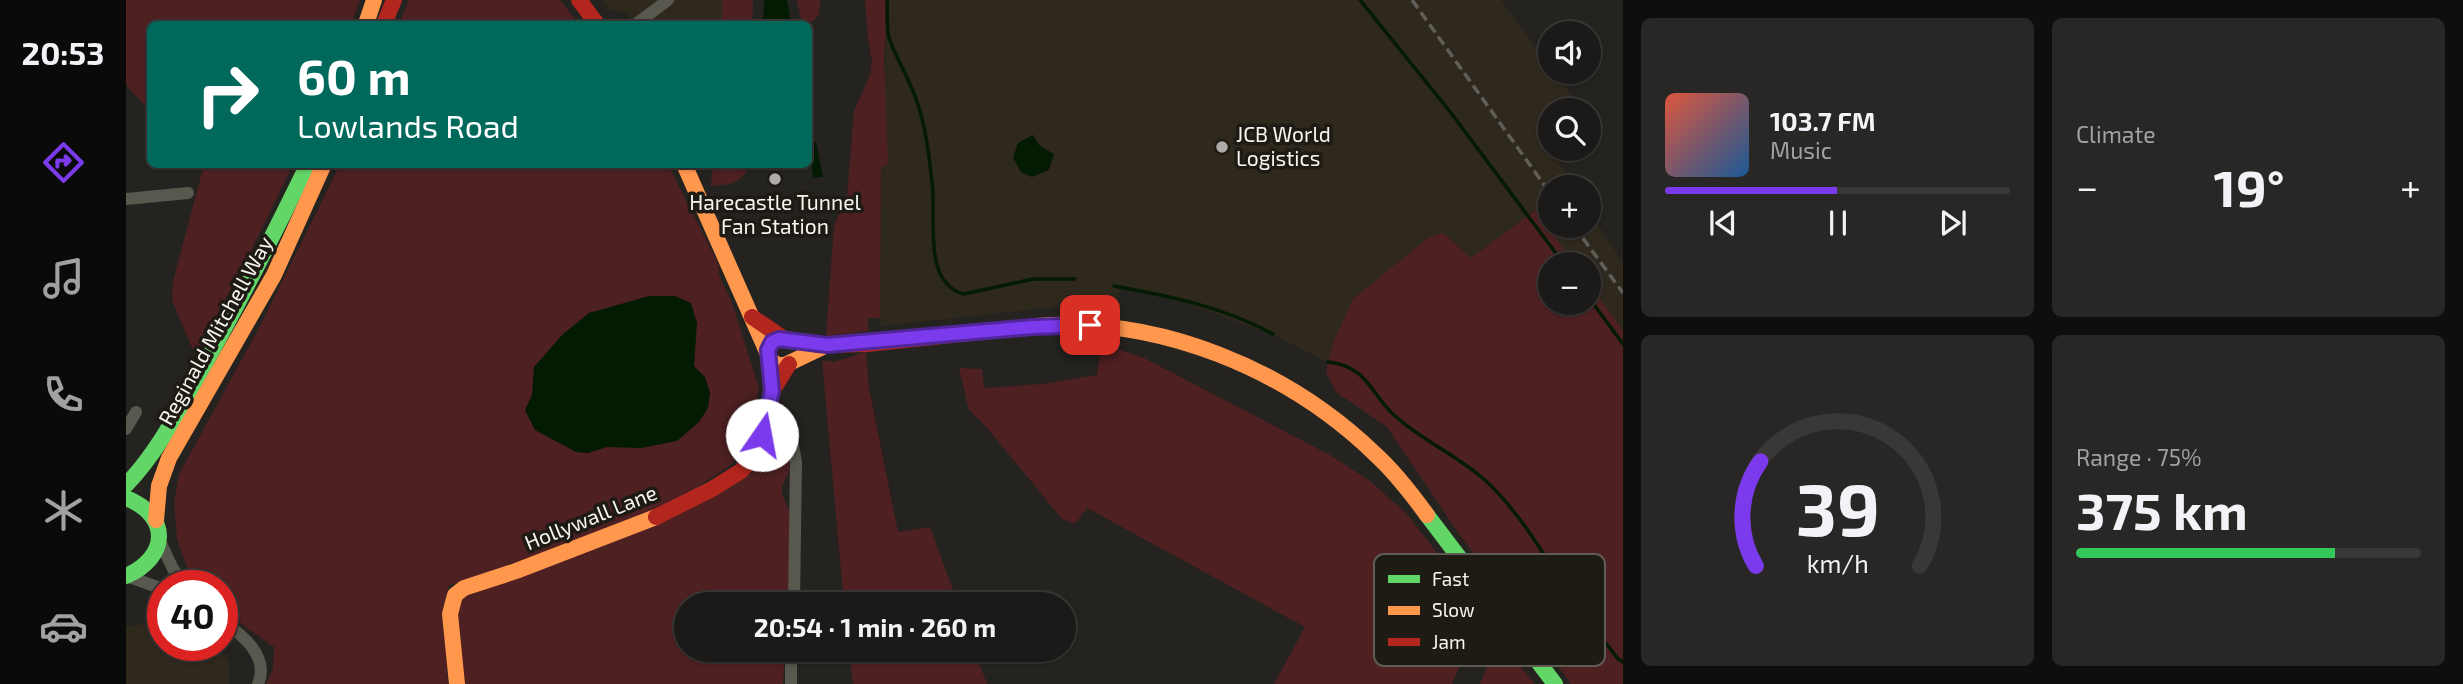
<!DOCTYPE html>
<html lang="en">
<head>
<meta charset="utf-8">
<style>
	:root { --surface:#1c1a18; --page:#292725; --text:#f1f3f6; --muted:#a0a1a2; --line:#3a3837; --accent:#7c3aed }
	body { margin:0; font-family:"Exo 2",sans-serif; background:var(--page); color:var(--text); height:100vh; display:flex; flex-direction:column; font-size:26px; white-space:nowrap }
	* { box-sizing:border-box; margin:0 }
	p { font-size:23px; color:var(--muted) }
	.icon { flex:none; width:38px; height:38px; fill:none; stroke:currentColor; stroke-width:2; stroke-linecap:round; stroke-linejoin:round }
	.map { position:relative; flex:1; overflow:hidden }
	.drawer { display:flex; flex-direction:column; gap:18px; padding:18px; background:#0f0e0d; width:840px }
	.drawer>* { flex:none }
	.banner { position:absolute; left:21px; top:21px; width:665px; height:147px; border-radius:10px; box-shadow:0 2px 5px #0004,0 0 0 2px var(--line); background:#00695c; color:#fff; overflow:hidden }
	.buttons { position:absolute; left:1412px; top:21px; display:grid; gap:14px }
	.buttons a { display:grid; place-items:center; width:63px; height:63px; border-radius:50%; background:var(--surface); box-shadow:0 2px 5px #0004,0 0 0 2px var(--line); font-size:35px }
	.speed { position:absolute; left:21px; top:570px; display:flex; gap:14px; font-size:35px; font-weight:700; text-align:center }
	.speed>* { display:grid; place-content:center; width:91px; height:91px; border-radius:50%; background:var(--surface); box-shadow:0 2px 5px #0004,0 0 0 2px var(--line); line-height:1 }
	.speed .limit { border:10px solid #d22; background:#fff; color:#111 }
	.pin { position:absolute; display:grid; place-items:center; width:60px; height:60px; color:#fff; margin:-30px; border-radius:14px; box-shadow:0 4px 10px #0006 }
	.me { position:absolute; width:77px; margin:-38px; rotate:12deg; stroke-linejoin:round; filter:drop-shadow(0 0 5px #0008) }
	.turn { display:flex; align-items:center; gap:24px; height:147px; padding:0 35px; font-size:32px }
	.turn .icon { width:91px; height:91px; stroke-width:2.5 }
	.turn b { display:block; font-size:49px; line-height:60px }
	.big { font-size:52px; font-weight:700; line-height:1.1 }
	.drawer .card { flex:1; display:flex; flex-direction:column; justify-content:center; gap:10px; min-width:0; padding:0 24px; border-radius:10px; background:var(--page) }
	.drawer .dial { align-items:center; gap:0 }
	.dial svg { height:182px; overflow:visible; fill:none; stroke:var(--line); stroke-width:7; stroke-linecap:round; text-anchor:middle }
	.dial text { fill:var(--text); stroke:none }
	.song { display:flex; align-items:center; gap:21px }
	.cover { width:84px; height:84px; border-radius:10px; background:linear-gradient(135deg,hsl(10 70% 55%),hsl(210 70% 35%)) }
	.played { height:7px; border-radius:4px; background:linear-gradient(90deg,var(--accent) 50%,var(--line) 50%) }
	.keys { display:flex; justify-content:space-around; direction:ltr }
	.heat { display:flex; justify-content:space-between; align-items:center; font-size:38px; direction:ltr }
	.charge { height:10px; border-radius:5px; background:linear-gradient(90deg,#34c759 75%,var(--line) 0) }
	.drawer .tiles { flex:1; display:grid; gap:18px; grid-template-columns:repeat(2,1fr) }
	.trip { position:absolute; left:548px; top:592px; width:402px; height:70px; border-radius:35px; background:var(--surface); box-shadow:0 2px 5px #0004,0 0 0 2px var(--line); font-weight:700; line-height:70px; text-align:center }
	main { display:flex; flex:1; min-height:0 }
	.dock { display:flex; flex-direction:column; width:126px; justify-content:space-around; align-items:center; background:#0b0a0a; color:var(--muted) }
	.dock .icon { width:49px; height:49px }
	.dock .selected { color:var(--accent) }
	.dock b { font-size:32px; color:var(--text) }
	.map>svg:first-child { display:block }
	.built { fill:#2f281d; fill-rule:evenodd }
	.green { fill:#4e2022 }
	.water { fill:#031a03 }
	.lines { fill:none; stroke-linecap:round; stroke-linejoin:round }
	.stream { stroke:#031a03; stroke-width:3.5 }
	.street { stroke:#58584e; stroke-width:12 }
	.fast { stroke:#63d668; stroke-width:16 }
	.slow { stroke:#ff974d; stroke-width:16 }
	.jam { stroke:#b3261e; stroke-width:16 }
	.rail { stroke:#605e58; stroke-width:3.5; stroke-dasharray:10 5; stroke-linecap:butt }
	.route-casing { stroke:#51269a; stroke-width:18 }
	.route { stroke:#7c3aed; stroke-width:12 }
	.poi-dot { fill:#aeaca7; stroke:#1e1a14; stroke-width:2.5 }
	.labels { text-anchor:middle; stroke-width:7; stroke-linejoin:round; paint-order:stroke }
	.poi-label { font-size:21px; fill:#f7f5f0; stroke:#1e1a14; text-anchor:start }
	.street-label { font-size:21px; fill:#f7f5f0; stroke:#1e1a14 }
	.key { fill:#1e1a14; stroke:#5f5c56; stroke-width:2 }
	.key-label { font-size:19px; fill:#f7f5f0 }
</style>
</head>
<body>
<main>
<nav class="dock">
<b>20:53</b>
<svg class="icon selected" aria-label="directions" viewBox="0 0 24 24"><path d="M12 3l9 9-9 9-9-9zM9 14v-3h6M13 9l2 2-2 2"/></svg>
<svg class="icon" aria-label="music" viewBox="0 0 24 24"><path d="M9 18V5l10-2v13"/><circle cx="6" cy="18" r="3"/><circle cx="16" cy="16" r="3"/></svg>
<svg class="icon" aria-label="phone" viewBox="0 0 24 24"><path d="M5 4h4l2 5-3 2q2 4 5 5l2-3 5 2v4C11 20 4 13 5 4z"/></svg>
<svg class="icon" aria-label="climate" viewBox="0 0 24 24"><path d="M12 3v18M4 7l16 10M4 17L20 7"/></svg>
<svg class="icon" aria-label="car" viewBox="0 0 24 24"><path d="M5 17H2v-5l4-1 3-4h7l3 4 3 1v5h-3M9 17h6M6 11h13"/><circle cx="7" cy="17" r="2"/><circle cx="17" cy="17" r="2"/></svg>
</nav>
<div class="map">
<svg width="1497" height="684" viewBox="0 0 1497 684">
	<rect width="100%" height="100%" fill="#252320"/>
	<!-- built -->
	<g class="built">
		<polygon points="476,0 596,0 596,24 507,24 501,12 484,10"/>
		<path d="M761,0H1375L1424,67V72H1428L1450,101L1437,110H1424V119L1409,130L1429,156L1447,187H1424V226H1463V212L1497,262V670L1445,684L1333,534L1267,416L1196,359L1143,333L1045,298L995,285L992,297L940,295L938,306L754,326L755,167ZM1424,264H1463V303H1424Z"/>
		<polygon points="37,621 37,646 93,646 103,662 103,684 0,684 0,627"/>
	</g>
	<!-- green -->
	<g class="green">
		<polygon points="0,0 234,0 225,24 24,24 24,111 0,85"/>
		<polygon points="283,0 434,0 453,24 273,24"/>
		<polygon points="596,0 627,0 626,24 596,24"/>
		<polygon points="671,0 694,0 693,14 688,21 676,23"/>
		<polygon points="739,0 761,0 761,7 758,59 762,164 755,167 754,318 741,318 743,331 700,336 708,226 721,196 728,111 744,75 746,61 742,40"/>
		<polygon points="74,165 167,165 118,265 69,355 46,300 47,281 77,169"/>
		<polygon points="214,165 542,165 593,265 593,275 606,303 633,388 622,445 605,465 574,485 497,525 322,586 318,617 322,684 140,684 147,669 148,647 96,610 96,586 74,586 64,576 51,539 48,502 53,474 132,330"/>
		<path d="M587,165V164L624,165C615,183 605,185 585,186Z"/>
		<polygon points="1410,210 1448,264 1424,264 1424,303 1463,303 1463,284 1497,330 1497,684 1445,684 1333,534 1261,427 1210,392 1200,372 1207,343 1227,299 1302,238 1317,233 1345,258"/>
		<polygon points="975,343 1018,358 1204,455 1244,481 1281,514 1332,580 1351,626 1326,684 1148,684 1179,627 961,508 949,524 936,519 862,429 843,410 833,368 856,369 858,388 916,384 971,375"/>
		<polygon points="740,352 743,388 772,532 804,527 832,604 718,604 696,360 708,362"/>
		<polygon points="646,429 654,430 660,439 664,469 656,486 656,493 665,516 662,604 560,604 560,649 659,649 657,684 334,684 328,620 338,593 631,464"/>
		<polygon points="1371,640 1409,684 1354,684"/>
		<polygon points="723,649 848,649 861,684 727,684"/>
	</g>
	<!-- water -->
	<g class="water">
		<polygon points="638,0 661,0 665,24 637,24"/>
		<polygon points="907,135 914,146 928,154 923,170 906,177 895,172 887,158 892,143"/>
		<polygon points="690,142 697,177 687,178 683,143"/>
		<polygon points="523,296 549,296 565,303 571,323 568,366 579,377 584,393 582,408 573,422 551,441 515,448 481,447 462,453 450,452 409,430 399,410 406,395 408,367 437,334 463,313"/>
	</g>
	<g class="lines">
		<!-- stream -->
		<g class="stream">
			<path d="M761,0C762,12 760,26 763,38C771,60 784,80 791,102C800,127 803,156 806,182C811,215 795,283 838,294L907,279H949"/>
			<polyline points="1234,0 1325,113 1438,264"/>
			<path d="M988,286C1043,296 1098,307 1147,334"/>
			<polyline points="1463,298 1497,344"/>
			<path d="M1202,362C1242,366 1244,394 1269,416C1297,441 1334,457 1361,482C1396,515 1420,559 1447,599C1461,619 1477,639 1492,659L1497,662"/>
		</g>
		<!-- street -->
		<g class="street">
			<polyline points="510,24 542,0"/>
			<polyline points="0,199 62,193"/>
			<path d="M641,409C664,425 666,435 670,462L668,604"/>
			<polyline points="0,429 10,412"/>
			<polyline points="33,539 47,569 60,586"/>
			<polyline points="0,576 37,589"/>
			<path d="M96,620C116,635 144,656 132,684"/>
			<polyline points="665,684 665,649"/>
		</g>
		<!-- fast -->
		<g class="fast">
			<path d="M0,485C29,455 48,419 68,383C109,311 146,238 182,164"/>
			<path d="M0,498C45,516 43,557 0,576"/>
			<polyline points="1301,515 1429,684"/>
		</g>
		<!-- slow -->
		<g class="slow">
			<polyline points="240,24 248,0"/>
			<polyline points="558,164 645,361 652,365 659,365 701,345"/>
			<path d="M910,326C1033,316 1161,369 1249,454C1269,472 1285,493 1301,515"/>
			<polyline points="30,520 33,486 43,458 148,275 198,164"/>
			<polyline points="331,684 324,614 329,595 338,588 390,571 530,517"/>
		</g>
		<!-- jam -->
		<g class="jam">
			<polyline points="453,0 471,24"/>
			<polyline points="258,24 268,0"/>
			<polyline points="626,317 657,338 692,345 741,344 910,326"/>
			<polyline points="530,517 586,489 615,471 629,455 646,391 663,364"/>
		</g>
		<!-- rail -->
		<g class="rail">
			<polyline points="1286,0 1424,193"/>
			<polyline points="1448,226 1497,293"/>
		</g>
	</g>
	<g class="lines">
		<!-- route casing -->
		<g class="route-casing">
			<polyline id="route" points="636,435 646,391 642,350 646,342 653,339 701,345 907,327 964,325"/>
		</g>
		<!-- route -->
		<use href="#route" class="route"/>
	</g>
	<!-- markers -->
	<g class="poi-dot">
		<circle cx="1096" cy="147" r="7"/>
		<circle cx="649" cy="179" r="7"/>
	</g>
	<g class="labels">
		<!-- poi labels -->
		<g class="poi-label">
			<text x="1110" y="142">JCB World<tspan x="1110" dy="24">Logistics</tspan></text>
			<text x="649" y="210" text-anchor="middle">Harecastle Tunnel<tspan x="649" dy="24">Fan Station</tspan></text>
		</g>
		<!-- street labels -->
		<g class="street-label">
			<text transform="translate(90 331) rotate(-61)" y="7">Reginald Mitchell Way</text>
			<text transform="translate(465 518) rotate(-22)" y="7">Hollywall Lane</text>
		</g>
	</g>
	<!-- legend -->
	<rect x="1248" y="554" width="231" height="112" rx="10" class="key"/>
	<rect x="1262" y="575" width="32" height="8" fill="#63d668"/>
	<rect x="1262" y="606" width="32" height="9" fill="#ff974d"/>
	<rect x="1262" y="638" width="32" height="8" fill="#b3261e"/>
	<g class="key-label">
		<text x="1306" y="586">Fast</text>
		<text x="1306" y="617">Slow</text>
		<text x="1306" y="649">Jam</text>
	</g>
</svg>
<div class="buttons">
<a><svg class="icon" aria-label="sound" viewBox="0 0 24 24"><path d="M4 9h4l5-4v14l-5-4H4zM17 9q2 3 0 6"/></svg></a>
<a><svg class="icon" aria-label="search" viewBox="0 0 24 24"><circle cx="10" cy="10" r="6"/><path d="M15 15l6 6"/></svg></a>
<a>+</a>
<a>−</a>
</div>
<div class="speed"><div class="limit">40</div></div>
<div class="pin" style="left:964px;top:325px;background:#d93025"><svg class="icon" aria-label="arrive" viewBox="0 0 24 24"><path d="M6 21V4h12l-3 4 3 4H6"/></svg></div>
<svg class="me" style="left:636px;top:435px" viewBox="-20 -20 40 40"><circle r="19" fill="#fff"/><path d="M0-13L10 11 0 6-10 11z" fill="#7c3aed"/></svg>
<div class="trip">20:54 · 1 min · 260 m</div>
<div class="banner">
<div class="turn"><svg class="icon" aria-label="right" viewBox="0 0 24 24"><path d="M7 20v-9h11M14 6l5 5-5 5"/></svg><div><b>60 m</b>Lowlands Road</div></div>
</div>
</div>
<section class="drawer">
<div class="tiles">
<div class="card">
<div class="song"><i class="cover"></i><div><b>103.7 FM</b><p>Music</p></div></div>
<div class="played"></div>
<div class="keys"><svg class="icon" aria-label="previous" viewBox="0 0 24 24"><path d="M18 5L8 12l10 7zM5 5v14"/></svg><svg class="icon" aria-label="pause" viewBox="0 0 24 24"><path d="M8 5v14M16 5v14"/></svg><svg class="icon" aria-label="next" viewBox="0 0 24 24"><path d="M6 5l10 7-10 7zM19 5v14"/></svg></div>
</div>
<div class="card"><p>Climate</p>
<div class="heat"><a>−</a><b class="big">19°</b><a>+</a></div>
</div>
<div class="card dial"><svg viewBox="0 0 100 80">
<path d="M14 69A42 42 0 1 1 86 69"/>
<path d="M14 69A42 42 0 0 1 16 23" stroke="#7c3aed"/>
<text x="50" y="56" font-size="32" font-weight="700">39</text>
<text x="50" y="72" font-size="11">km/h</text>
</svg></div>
<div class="card"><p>Range · 75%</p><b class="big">375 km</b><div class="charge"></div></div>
</div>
</section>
</main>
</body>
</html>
